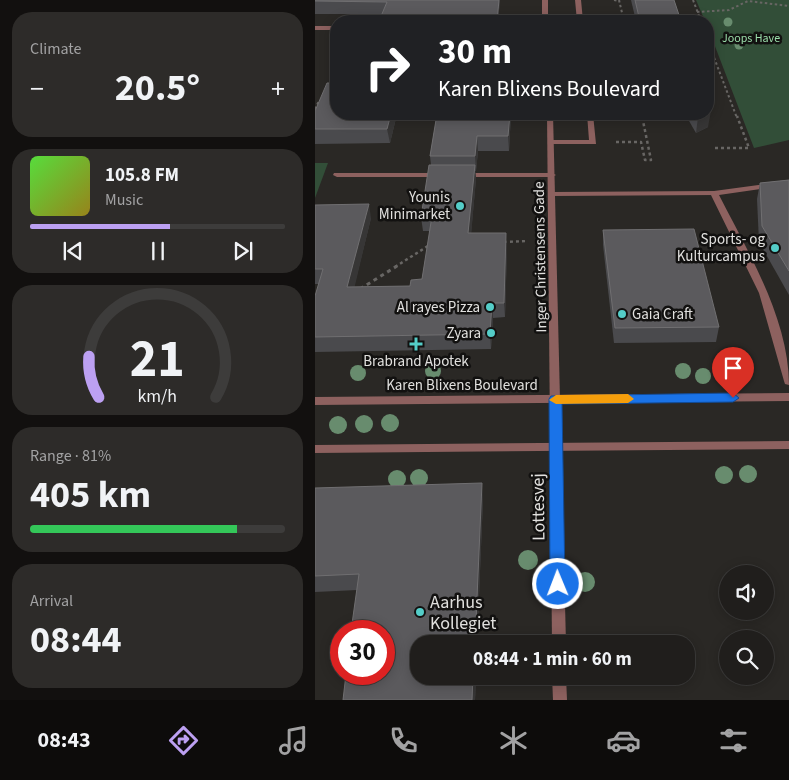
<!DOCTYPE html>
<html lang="en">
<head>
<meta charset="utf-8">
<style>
	:root { --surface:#201e1c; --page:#2d2b29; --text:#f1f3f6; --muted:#a2a2a3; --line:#3d3c3b; --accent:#bca0f2 }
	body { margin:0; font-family:"Source Sans 3",sans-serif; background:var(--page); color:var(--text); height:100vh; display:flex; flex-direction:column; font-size:19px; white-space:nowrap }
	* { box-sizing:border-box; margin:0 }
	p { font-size:16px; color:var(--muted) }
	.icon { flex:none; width:28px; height:28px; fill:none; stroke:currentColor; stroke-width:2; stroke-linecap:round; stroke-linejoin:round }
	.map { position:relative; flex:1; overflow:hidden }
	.panel { display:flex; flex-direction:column; gap:12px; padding:12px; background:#12100f; width:315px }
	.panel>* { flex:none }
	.top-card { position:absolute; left:15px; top:15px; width:384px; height:105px; border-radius:20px; box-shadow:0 2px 12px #0003,0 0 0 1px var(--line); background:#202124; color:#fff; overflow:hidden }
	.controls { position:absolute; left:404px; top:565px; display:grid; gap:10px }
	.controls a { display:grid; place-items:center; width:55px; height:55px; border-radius:50%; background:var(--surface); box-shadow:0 2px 12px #0003,0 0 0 1px var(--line); font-size:25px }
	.speed { position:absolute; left:15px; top:620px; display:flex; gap:10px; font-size:25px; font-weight:700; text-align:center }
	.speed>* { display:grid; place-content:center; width:65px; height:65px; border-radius:50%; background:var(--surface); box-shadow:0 2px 12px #0003,0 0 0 1px var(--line); line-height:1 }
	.speed .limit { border:8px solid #d22; background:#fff; color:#111 }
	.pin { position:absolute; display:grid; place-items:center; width:42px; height:42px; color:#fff; margin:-51px -21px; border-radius:50% 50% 50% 0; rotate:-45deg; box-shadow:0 0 5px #0007 }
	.pin .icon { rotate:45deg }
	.me { position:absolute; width:55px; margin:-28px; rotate:359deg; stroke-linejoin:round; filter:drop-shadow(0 0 4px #0008) }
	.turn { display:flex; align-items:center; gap:18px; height:105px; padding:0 25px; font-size:22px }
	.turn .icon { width:65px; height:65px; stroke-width:2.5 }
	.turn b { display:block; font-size:35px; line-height:42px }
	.big { font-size:38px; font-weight:700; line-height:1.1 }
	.panel .tile { flex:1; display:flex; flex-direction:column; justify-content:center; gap:8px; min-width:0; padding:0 18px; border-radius:20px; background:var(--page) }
	.panel .dial { align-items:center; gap:0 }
	.dial svg { height:130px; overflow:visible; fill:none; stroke:var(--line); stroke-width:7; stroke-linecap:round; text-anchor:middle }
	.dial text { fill:var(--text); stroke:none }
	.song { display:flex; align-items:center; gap:15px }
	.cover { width:60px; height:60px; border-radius:8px; background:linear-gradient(135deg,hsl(110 70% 55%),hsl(50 70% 35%)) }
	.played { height:5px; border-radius:2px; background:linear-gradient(90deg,var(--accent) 55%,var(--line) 55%) }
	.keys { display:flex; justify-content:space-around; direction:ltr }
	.heat { display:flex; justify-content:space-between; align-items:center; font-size:28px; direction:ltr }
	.charge { height:8px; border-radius:4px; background:linear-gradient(90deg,#34c759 81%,var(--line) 0) }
	.trip { position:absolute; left:95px; top:635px; width:285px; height:50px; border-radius:20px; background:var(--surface); box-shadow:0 2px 12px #0003,0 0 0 1px var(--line); font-weight:700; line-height:50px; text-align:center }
	.dock { display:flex; height:80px; justify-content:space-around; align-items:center; background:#0d0c0b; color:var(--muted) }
	.dock .icon { width:35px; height:35px }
	.dock .selected { color:var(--accent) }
	.dock b { font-size:22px; color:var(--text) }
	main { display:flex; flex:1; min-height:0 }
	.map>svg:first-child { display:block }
	.green { fill:#324e38 }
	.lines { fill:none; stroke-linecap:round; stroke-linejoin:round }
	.path-far2 { stroke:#686664; stroke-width:2; stroke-dasharray:2.5 2.5; stroke-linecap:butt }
	.path-far1 { stroke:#686664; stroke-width:2.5; stroke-dasharray:3 3; stroke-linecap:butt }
	.path { stroke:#686664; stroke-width:3; stroke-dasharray:4 4; stroke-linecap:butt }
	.service { fill:#8d615f; fill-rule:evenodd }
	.pedestrian { fill:#8d615f; fill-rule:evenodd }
	.minor { fill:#8d615f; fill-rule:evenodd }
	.tertiary { fill:#8d615f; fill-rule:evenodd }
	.tree { fill:#688c6e }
	.wall { fill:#4a4a4d }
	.shaded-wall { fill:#373636 }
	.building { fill:#5b5a5d; stroke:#706f71 }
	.route { fill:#1a73e8; stroke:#114b97 }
	.slow { fill:#f59e0b }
	.poi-dot { fill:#54cdc8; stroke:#121110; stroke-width:2 }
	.labels { text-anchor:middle; stroke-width:5; stroke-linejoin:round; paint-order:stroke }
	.far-park-label { font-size:12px; fill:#9bddaa; stroke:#121110 }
	.poi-label { font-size:15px; fill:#e1e0de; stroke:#121110; text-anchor:end }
	.street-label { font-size:15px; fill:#e1e0de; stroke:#121110 }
	.near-street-label { font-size:18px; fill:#e1e0de; stroke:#121110 }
	.near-poi-label { font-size:18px; fill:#e1e0de; stroke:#121110; text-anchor:start }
</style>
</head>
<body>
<main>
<section class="panel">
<div class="tile"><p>Climate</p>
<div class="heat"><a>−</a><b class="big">20.5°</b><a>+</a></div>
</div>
<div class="tile">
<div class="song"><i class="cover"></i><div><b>105.8 FM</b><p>Music</p></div></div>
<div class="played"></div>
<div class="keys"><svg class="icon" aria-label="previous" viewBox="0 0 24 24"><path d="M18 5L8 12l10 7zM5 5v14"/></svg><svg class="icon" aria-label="pause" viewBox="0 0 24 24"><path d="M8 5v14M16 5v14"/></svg><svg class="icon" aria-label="next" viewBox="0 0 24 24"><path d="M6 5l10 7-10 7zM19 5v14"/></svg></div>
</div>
<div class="tile dial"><svg viewBox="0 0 100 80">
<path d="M14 69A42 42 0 1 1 86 69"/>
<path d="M14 69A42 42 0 0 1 8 44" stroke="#bca0f2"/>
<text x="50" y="56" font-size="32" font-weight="700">21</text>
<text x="50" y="72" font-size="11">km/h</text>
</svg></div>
<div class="tile"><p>Range · 81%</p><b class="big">405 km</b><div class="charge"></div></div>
<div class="tile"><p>Arrival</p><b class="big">08:44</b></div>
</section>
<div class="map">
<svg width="474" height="700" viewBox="0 0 474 700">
	<rect width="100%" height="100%" fill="#2a2825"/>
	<!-- green -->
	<g class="green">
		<polygon points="381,0 474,0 474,140 439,148 393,28 392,21 390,21"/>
		<polygon points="0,163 13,163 0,198"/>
	</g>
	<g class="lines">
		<!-- path-far2 -->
		<g class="path-far2">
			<polyline points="299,0 305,1"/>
			<polyline points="304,0 309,21"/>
			<polyline points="378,0 386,21"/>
			<polyline points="382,12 414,10 433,1 474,6"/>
			<polyline points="308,16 323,16"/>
			<polyline points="361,16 383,16"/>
			<polyline points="392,39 422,118"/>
			<polyline points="0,109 4,101"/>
			<polyline points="327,114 328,118"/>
		</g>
		<!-- path-far1 -->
		<g class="path-far1">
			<polyline points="301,142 326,142 330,160 336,160 327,116"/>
			<polyline points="400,148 434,148 422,116"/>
			<polyline points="189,242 213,241"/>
			<polyline points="80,267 116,244"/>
		</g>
		<!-- path -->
		<polyline class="path" points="45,289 82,266"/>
		<!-- service -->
		<g class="service">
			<polygon points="260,0 266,0 268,21 262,21"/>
			<polygon points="272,114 278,114 281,144 234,144 234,140 274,140"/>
			<polygon points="19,173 126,173 130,175 126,177 22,177 18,175"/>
			<polygon points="145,173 237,173 241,175 237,177 148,177 144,175"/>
			<polygon points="399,191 403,193 402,195 237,196 233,194 237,192"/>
			<polygon points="474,441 474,449 0,453 0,445"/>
		</g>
		<!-- pedestrian -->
		<path class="pedestrian" d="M474,181V185L404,195C433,252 474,319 474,385L470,384L469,381L444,293L395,193L399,191Z"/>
		<!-- minor -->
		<g class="minor">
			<rect x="227" y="0" width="6" height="21"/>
			<rect x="0" y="26" width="21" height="4"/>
			<polygon points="232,114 238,114 251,644 237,644"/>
			<polygon points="237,676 251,676 252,700 238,700"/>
		</g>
		<!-- tertiary -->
		<polygon class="tertiary" points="474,393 474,401 0,405 0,397"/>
	</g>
	<!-- trees -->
	<g class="tree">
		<circle cx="413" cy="22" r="4.5"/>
		<circle cx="424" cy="45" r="4.5"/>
		<circle cx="118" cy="371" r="8"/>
		<circle cx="368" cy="371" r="8"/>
		<circle cx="43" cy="373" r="8"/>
		<circle cx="388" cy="376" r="8"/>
		<circle cx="75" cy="423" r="9"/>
		<circle cx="49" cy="424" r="9"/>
		<circle cx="23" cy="425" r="9"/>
		<circle cx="433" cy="474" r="9"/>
		<circle cx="409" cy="475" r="9"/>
		<circle cx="104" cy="478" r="9"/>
		<circle cx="82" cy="479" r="9"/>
		<circle cx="213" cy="560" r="10"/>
		<circle cx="270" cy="582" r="10"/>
	</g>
	<!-- wall -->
	<g class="wall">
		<polygon points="0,0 185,0 183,21 67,14 0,14"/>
		<polygon points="316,0 359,0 366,21 321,21"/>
		<polygon points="0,111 82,114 75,143 0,144"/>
		<polygon points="122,114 196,114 194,151 163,151 161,171 160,171 161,179 156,233 192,248 190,317 178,318 176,349 0,352 0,296 4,284 0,284 0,205 56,218 39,287 95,286 107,279 115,231 108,231 106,217 116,165 115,156"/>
		<polygon points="370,114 392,114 393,127 381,133"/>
		<polygon points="474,180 474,295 444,242 442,199 445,183"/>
		<polygon points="288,230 404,327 401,342 299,343 288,245"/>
		<polygon points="0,488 168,499 162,644 104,644 104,676 161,676 160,700 28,700 42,590 0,592"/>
	</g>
	<!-- shaded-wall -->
	<g class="shaded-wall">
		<polygon points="184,0 185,0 183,21 182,21"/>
		<polygon points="396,111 393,127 381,133 383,117 390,114 392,114 392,113"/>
		<polygon points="76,114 82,114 75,143 72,129"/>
		<polygon points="195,114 196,114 194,151 193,136"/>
		<polygon points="162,136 163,151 161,171 160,156"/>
		<polygon points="160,165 161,179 155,248 153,233"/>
		<polygon points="54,204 56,218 36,302 32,287"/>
		<polygon points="191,233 192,248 190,317 189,303"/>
		<polygon points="177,303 178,318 176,349 175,334"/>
		<polygon points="167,483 168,499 162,644 160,644"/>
		<polygon points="158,676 161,676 160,700 157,700"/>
	</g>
	<!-- building -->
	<g class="building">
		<polygon points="0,0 184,0 182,21 64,21 72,2 0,1"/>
		<polygon points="320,0 359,0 366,21 326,21 324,17"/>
		<polygon points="12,83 21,83 21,114 76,114 72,129 0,129 0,111"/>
		<polygon points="392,102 396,111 392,113"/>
		<polygon points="122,114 195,114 193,136 162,136 160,156 115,156"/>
		<polygon points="381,114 390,114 383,117"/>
		<polygon points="114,165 160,165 153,233 191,233 189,303 177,303 175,334 0,337 0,296 8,269 0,269 0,205 54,204 32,287 95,286 96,280 107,279 117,216 106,217"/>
		<polygon points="474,180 474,271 447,226 445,183"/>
		<polygon points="379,229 404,327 300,328 288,230"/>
		<polygon points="167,483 160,644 104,644 104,676 158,676 157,700 28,700 31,674 69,674 69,631 36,631 44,574 0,576 0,488"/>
	</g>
	<!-- route -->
	<polygon class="route" points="418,393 424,398 418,402 247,404 250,584 248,589 243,591 238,589 235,584 234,399 236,396"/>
	<!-- slow -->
	<polygon class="slow" points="313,394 319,399 313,403 241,404 234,400 241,395"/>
	<!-- markers -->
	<g class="poi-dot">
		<circle cx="145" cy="206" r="5"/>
		<circle cx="460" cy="248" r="5"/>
		<circle cx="175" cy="307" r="5"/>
		<circle cx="307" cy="314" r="5"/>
		<circle cx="176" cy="333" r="5"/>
		<path d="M98.5 336.5h5v5h5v5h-5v5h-5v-5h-5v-5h5z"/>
		<circle cx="105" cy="612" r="5"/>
	</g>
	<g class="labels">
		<!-- far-park labels -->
		<g class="far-park-label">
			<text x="436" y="42">Joops Have</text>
		</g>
		<!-- poi labels -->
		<g class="poi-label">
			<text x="135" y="202">Younis<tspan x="135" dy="17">Minimarket</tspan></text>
			<text x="450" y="244">Sports- og<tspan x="450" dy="17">Kulturcampus</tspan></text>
			<text x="165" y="312">Al rayes Pizza</text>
			<text x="317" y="319" text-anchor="start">Gaia Craft</text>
			<text x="166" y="338">Zyara</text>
			<text x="101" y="366" text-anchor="middle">Brabrand Apotek</text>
		</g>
		<!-- street labels -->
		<g class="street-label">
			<text transform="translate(225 257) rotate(-91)" y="5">Inger Christensens Gade</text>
			<text x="147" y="390">Karen Blixens Boulevard</text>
		</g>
		<!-- near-street labels -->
		<g class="near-street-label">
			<text transform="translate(223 507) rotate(-91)" y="6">Lottesvej</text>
		</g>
		<!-- near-poi labels -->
		<g class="near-poi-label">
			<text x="115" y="608">Aarhus<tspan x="115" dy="21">Kollegiet</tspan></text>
		</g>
	</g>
</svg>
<div class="controls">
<a><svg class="icon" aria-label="sound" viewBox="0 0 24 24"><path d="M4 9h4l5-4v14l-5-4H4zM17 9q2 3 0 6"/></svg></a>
<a><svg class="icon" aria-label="search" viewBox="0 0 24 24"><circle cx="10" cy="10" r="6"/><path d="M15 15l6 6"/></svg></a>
</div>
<div class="speed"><div class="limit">30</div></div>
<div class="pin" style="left:418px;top:398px;background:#d93025"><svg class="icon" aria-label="arrive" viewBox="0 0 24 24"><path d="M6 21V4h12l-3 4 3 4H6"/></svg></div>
<svg class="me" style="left:243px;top:584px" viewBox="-20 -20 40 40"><circle r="17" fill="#1a73e8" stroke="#fff" stroke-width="3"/><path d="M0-11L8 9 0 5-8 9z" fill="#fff"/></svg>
<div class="trip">08:44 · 1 min · 60 m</div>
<div class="top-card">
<div class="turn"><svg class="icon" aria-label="right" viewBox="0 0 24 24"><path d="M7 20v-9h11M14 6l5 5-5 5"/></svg><div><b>30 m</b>Karen Blixens Boulevard</div></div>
</div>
</div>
</main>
<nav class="dock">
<b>08:43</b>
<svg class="icon selected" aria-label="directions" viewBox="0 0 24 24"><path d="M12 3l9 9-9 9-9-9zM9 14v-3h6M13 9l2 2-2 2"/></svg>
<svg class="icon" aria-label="music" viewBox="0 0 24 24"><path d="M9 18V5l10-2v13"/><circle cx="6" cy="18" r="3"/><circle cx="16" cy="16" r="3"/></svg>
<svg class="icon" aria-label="phone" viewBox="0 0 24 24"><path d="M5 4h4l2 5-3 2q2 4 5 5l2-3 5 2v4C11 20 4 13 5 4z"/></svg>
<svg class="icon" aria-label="climate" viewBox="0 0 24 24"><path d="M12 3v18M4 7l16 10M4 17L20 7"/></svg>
<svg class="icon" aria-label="car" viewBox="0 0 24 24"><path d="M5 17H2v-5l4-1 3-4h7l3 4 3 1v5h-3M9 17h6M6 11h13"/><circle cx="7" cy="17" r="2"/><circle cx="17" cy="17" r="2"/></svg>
<svg class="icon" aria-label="filters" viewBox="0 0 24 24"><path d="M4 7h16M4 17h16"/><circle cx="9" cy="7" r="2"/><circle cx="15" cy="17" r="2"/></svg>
</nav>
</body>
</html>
